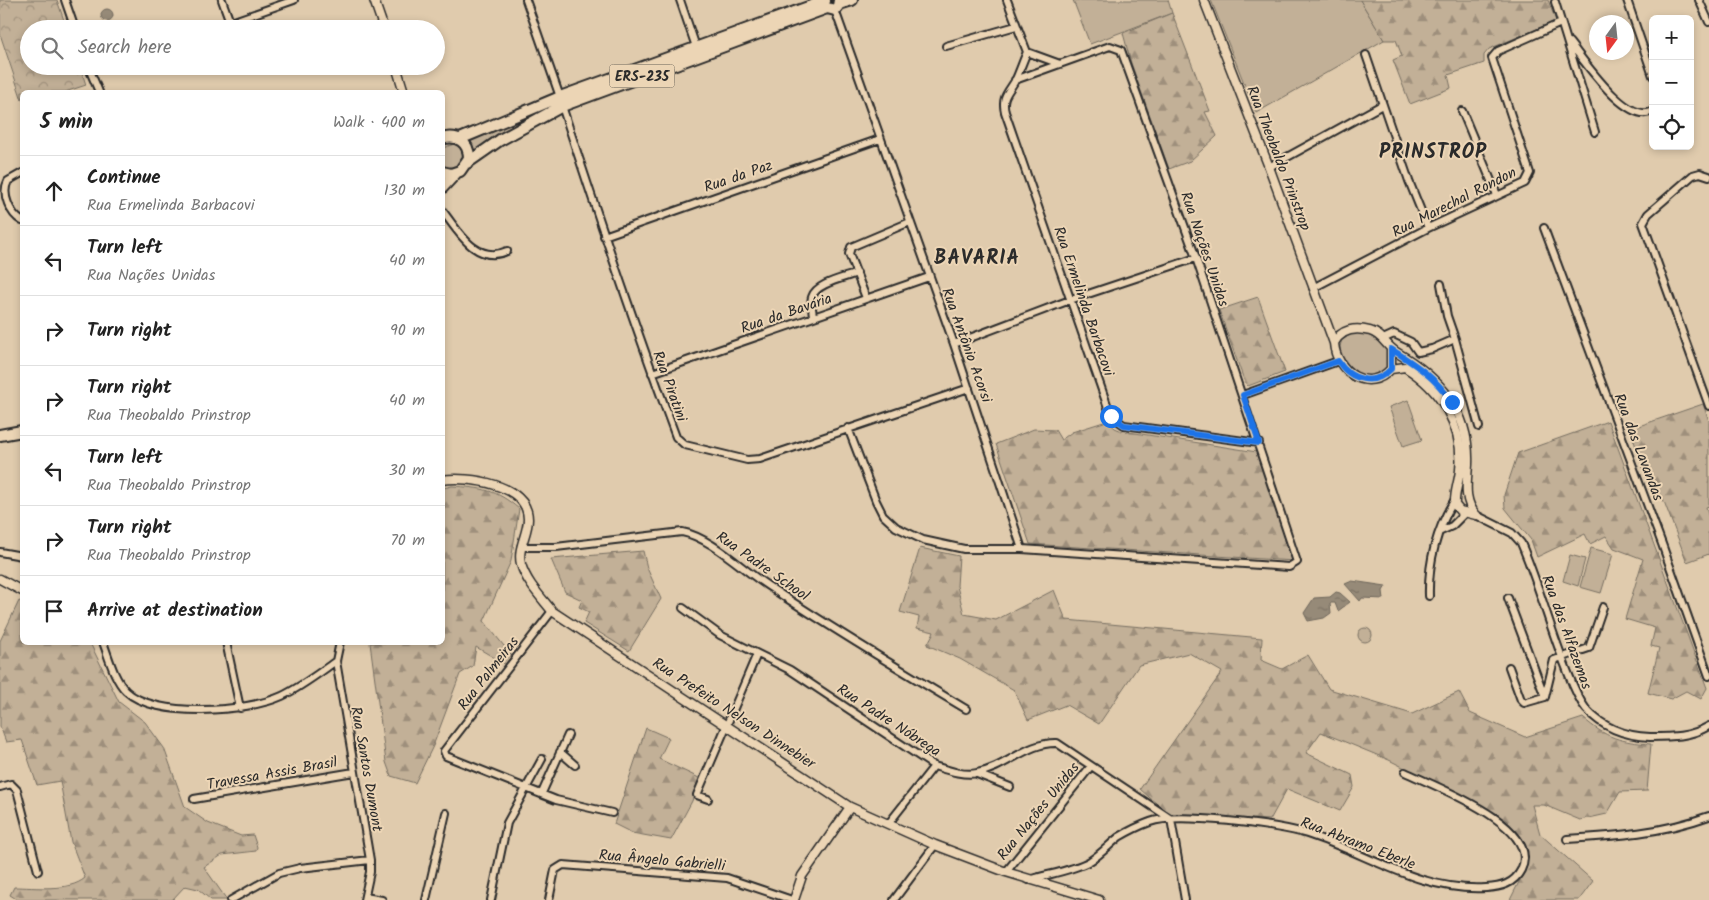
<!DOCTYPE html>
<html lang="en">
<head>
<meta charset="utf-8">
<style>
  body { margin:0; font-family:Kalam,sans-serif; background:#f6f6f6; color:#222 }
  .controls { position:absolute; right:15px; top:15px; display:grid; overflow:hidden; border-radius:8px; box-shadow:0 2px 8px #0003 }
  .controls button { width:45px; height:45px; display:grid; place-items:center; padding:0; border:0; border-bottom:1px solid #e0e0e0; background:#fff; color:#222; font:25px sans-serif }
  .compass { position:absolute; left:1589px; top:15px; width:45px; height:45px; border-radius:50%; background:#fff; box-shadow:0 2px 8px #0003; rotate:195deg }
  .stop { position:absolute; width:15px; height:15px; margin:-11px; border:4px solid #1a73e8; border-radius:50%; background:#fff }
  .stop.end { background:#1a73e8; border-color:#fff; box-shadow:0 1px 5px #0008 }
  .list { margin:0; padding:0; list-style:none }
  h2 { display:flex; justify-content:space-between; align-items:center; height:65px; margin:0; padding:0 20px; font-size:21px }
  h2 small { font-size:16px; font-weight:400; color:#767676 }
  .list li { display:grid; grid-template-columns:32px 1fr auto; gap:15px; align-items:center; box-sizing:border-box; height:70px; padding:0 20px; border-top:1px solid #e0e0e0 }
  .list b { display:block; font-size:19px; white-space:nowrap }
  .list p { margin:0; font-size:16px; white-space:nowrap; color:#767676 }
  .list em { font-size:16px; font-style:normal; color:#767676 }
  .icon { flex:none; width:28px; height:28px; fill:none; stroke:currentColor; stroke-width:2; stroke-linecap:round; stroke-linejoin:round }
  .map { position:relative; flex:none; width:1709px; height:900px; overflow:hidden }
  .search { position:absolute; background:#fff; box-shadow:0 2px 8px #0003; left:20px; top:20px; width:425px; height:55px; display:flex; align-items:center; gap:12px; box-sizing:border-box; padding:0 18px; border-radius:28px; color:#767676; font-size:19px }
  .panel { position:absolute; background:#fff; box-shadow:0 2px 8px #0003; left:20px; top:90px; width:425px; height:555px; border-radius:8px }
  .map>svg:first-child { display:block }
  .green { fill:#c2b097; stroke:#766e61 }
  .forest { fill:url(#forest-firs); stroke:#766e61 }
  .park { fill:url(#park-crowns); stroke:#766e61 }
  .water { fill:url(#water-ripples); stroke:#6b6459 }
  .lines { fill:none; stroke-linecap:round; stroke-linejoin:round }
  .minor-casing { stroke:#2b2b2b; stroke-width:10 }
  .tertiary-casing { stroke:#2b2b2b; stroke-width:11 }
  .primary-casing { stroke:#2b2b2b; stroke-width:14 }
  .minor { stroke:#ecd5b5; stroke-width:6 }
  .tertiary { stroke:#ecd5b5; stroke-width:8 }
  .primary { stroke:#ecd5b5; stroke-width:10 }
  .route { stroke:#1a73e8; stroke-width:6 }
  .labels { text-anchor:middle; stroke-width:4; stroke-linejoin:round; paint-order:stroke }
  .shield { fill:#ecd5b5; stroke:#655e54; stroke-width:1 }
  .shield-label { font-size:14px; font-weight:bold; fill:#2b2b2b }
  .street-label { font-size:15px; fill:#2b2b2b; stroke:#ecd5b5 }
  .district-label { font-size:20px; font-weight:bold; letter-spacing:1px; fill:#2b2b2b; stroke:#ecd5b5 }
</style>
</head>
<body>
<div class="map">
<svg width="1709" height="900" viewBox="0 0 1709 900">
  <defs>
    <pattern id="forest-firs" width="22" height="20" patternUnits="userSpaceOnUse" patternTransform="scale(1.25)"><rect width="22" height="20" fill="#c2b097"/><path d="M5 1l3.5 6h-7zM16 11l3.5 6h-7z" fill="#9e8f7b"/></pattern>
    <pattern id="park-crowns" width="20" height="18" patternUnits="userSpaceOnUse" patternTransform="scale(1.25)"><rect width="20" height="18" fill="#c2b097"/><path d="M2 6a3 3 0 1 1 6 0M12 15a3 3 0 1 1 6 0" fill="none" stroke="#9e8f7b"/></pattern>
    <pattern id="water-ripples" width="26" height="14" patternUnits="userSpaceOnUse" patternTransform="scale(1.25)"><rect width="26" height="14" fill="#968a78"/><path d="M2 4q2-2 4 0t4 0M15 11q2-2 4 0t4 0" fill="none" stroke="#7b7163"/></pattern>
  </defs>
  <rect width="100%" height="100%" fill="#e0cbad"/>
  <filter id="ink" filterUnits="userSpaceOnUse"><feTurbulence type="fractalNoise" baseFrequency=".02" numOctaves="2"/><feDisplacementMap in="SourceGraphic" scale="10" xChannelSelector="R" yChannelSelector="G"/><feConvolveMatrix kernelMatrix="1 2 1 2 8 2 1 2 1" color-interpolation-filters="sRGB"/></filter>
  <g filter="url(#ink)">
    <path class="green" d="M1073,0H1168L1172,13L1090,44Z
      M1211,0H1360L1384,40L1256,113Z
      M546,110L486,142L473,153L467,138L507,122Z
      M454,144L462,147L466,155L459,169H446L443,166V148Z
      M1354,332C1406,338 1393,388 1358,374C1353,372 1350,370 1346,365C1340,356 1338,350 1342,340Z
      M1408,400L1422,440L1403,446L1389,407Z
      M1591,548L1613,554L1601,593L1580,587Z
      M1570,555L1585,559L1578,586L1563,581Z
      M1358 635a7 7 0 1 1 14 0a7 7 0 1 1-14 0Z"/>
    <path class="forest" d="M1360,0H1548L1556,21L1489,49L1484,55V63L1448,75L1451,88L1410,104L1393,60L1402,56L1396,40H1384Z
      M1172,13L1210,111L1205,112L1217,136L1190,161L1169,169L1131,63L1123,33Z
      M1258,297L1285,372L1248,386L1245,383L1219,310Z
      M1703,404L1709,421V506L1706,507L1709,518V554L1687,562L1662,496L1653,498L1630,429Z
      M1107,421L1115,428L1122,431L1257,452L1294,561L1030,544L996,444L1034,429L1055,430L1061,440L1072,432Z
      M1608,421L1707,688L1701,699L1686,691L1671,699L1648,693L1659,648L1651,646L1655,628L1625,619L1643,559L1614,548L1606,536L1590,544L1585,534L1537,557L1531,540L1505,508L1504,495L1518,453Z
      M452,486C482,488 496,489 519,509L511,561L484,621L512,656L505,664L476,647L473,666L460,674L433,746L415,783L391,776L386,762L370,643L442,642L443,488Z
      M920,548L959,556L957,586L964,614L996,620L1054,590L1066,620L1262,638L1261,660L1282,669L1308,655L1329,689L1412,714L1459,692L1470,713L1525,737L1583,718C1606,738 1621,742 1651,744L1647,791L1620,792L1607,814L1580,820L1544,805H1532L1540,834L1593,881L1579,900H1510L1527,866L1528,851L1523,840L1510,825L1492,812L1389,760L1321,732L1306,753L1352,775L1354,787L1340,811L1287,789L1270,820L1174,815L1159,806L1140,789L1222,672L1189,653L1139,665L1099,724L1066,705L1028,720L1014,690L960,659L927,645L934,632L917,628L919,617L900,612Z
      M643,551L647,568L661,599L629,651L584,623L589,612L579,607L582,600L565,592L551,559Z
      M19,601L22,602V642L90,643L119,702L145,722L164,748L185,807L208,823L241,836L253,835L257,847L256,851L222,855L204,867L227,900H211L198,889L185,886L172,900H18L10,895L14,887C34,887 69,892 85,878L71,842L60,781L37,785L22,740L6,742L0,726V641Z
      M646,728L669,738L659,759L699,778L692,801L671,840L632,833L614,824Z"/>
    <path class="park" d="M0,0H57L67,29H29V66H80L86,85L65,92H22V100L0,34Z"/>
    <path class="water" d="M101 15a6 6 0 1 1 12 0a6 6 0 1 1-12 0Z
      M1352,581L1386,586L1383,591L1384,599L1362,598L1360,601L1345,584Z
      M1336,592L1340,593L1350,602L1338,611L1335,603H1330L1331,613L1324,618L1308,621L1304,613L1314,598L1330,597Z"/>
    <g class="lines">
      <g class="minor-casing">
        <path id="minor" d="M65,0L75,29
          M222,0L230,22
          M526,0L560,97
          M680,0L696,47
          M1007,0L1027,52L1060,64
          M1627,0L1653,76
          M1699,0L1709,22
          M1555,2L1595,132
          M835,10L954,344L1022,549
          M211,29L294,0
          M1569,42C1584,60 1627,126 1653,111
          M946,46L1016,26
          M1027,52C1023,61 1020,70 1016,79C1009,92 1001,96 1005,112L1111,416L1124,425L1259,443
          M1366,55L1409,181L1428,228
          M88,66L99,92
          M90,70L101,66
          M562,106C598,217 635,327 676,437L685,445L747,460L760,459L969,388
          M1462,111L1497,195
          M1269,167L1382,105
          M22,173L8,181C1,194 10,214 22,221
          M1709,176L1700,173L1693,175L1648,214L1643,223L1709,406
          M442,210C458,231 476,265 507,251
          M1544,228L1662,544L1709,676
          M604,236L880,139
          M1441,284L1447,316L1455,339
          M1313,288L1428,228L1525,183L1530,173L1528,167L1492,58L1498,51L1561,23
          M866,298L849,254L851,247L910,222
          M813,317C813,311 810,302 812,297C816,283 845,278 857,273
          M1383,339L1394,334L1411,342L1418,352L1432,349L1455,339L1479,427
          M954,344L1070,300L1196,258
          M652,373L929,277
          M1243,395L1338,361
          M848,428L876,501L883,515L896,527L923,540L964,549H1022L1289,567L1297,562L1196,258L1121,50L1110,46L1015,80
          M1476,515L1512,533L1521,543C1538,582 1549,625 1565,665C1571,680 1576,696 1586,709C1603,728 1626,736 1650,737C1672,737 1690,737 1709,726
          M1441,531L1452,526L1465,513
          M521,547H556L682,532C710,537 743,570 768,586C833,629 899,669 966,709
          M0,552L22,556
          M1429,596C1428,562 1437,528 1454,501
          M1508,598L1545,697
          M683,608L720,635L790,670L934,766C947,770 964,776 977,773C1006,768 1027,742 1057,743L1171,819L1185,900
          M552,611L444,751L446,756L556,800L612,813
          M103,642C109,658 114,679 126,691C155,719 247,712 282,696C301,687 319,673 336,661
          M226,642L240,708
          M340,642L336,661L370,860V872L364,900
          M1509,667L1521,700L1524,703L1545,697L1554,660L1589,648L1603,607
          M560,752L575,765
          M977,774L1010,787
          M0,787L11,784L17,790L38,871
          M542,793L568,735
          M194,799L354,772
          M708,799L697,795L757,654
          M889,823L934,766
          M1567,839C1616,836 1662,833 1709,816
          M1006,872L1091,766
          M1029,880C1048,874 1072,871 1090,861C1101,854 1109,845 1119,837C1129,831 1139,826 1150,822C1175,812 1280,825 1307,834C1367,853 1420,892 1486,888C1501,887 1514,884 1521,870C1543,826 1436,787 1405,772
          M365,897L382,900
          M231,900L279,873L300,868L370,860
          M426,900L446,813
          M491,900L507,823L542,759
          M549,900L555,870L563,865L727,878L792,900
          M894,900L935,845"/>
      </g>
      <g class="tertiary-casing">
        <path id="tertiary" d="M374,0L384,29
          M1204,0L1269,167L1334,343
          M396,66L404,92
          M1391,349V369C1368,394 1336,372 1334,343C1341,329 1355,327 1370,331C1382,334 1386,346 1396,352C1439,377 1470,411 1468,464C1467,483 1463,500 1476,515
          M1391,369L1405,367C1441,389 1464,427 1460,470C1459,482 1454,493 1455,505L1460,511L1476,515
          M442,480C468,476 528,484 528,519C528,534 517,548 521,564C526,582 541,597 552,611L850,807L935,845L1006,872L1099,900
          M0,579L22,591
          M794,900L802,876L850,807"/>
      </g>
      <g class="primary-casing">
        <path id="primary" d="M839,4L852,0
          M442,139C457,134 469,142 469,158L460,171L451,174L442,172
          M460,139L560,97L825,1
          M467,163L500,140L562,106L827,8L835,10L838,6L839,0
          M442,188L456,173
          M0,435L22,431"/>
      </g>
      <use href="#minor" class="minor"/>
      <use href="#tertiary" class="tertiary"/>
      <use href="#primary" class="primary"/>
    </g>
  </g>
  <g class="lines" filter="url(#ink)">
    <path class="route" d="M1111,416L1124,425L1259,443L1243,395L1338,361C1350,380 1374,387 1391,369V349C1416,365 1435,377 1452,402"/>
  </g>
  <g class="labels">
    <rect class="shield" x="609.5" y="64.5" width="65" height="23" rx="4"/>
    <g class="shield-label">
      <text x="642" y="81">ERS-235</text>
    </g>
    <g class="street-label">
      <text transform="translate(1279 158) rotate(69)" y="5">Rua Theobaldo Prinstrop</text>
      <text transform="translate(738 176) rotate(-19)" y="5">Rua da Paz</text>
      <text transform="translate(1454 202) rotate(-27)" y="5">Rua Marechal Rondon</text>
      <text transform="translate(1205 249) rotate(71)" y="5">Rua Nações Unidas</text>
      <text transform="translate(1084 301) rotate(71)" y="5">Rua Ermelinda Barbacovi</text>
      <text transform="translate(786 313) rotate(-19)" y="5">Rua da Bavária</text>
      <text transform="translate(967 345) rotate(70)" y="5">Rua Antônio Acorsi</text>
      <text transform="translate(670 386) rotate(70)" y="5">Rua Piratini</text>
      <text transform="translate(1639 447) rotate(69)" y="5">Rua das Lavandas</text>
      <text transform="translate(763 566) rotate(35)" y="5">Rua Padre School</text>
      <text transform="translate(1567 632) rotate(70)" y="5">Rua das Alfazemas</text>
      <text transform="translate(488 673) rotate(-52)" y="5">Rua Palmeiras</text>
      <text transform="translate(734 713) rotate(33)" y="5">Rua Prefeito Nelson Dinnebier</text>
      <text transform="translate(889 720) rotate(33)" y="5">Rua Padre Nóbrega</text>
      <text transform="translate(367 769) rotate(80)" y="5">Rua Santos Dumont</text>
      <text transform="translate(272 773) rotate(-10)" y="5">Travessa Assis Brasil</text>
      <text transform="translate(1038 811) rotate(-51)" y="5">Rua Nações Unidas</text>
      <text transform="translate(1358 843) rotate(21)" y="5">Rua Abramo Eberle</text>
      <text transform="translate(662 860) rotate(5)" y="5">Rua Ângelo Gabrielli</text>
    </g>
    <g class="district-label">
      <text x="1433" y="158">PRINSTROP</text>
      <text x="977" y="264">BAVARIA</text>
    </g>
  </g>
</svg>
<div class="controls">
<button>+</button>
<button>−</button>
<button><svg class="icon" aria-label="locate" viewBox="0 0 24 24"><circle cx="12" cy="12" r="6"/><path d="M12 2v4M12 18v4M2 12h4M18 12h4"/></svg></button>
</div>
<svg class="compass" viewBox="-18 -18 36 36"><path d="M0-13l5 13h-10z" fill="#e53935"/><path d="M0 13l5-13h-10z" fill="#767676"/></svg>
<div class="stop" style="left:1111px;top:416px"></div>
<div class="stop end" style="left:1452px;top:402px"></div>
<div class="search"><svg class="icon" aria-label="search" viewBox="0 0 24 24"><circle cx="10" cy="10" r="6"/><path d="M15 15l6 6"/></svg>Search here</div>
<section class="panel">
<h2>5 min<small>Walk · 400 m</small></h2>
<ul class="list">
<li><svg class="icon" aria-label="ahead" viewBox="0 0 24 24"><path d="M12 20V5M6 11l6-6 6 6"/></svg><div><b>Continue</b><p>Rua Ermelinda Barbacovi</p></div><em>130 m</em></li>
<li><svg class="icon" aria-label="left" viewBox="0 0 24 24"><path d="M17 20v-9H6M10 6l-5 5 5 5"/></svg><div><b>Turn left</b><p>Rua Nações Unidas</p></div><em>40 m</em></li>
<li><svg class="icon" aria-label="right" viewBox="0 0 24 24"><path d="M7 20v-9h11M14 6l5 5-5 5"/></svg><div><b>Turn right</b></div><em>90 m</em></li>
<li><svg class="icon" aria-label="right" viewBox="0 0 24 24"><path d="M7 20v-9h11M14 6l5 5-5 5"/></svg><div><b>Turn right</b><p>Rua Theobaldo Prinstrop</p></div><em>40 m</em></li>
<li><svg class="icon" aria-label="left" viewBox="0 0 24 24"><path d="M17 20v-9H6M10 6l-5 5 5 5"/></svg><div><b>Turn left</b><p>Rua Theobaldo Prinstrop</p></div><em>30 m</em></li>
<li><svg class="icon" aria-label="right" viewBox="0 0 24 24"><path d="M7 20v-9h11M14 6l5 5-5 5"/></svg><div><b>Turn right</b><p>Rua Theobaldo Prinstrop</p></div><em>70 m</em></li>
<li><svg class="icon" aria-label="arrive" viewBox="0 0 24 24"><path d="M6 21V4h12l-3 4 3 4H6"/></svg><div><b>Arrive at destination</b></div></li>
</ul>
</section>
</div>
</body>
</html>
